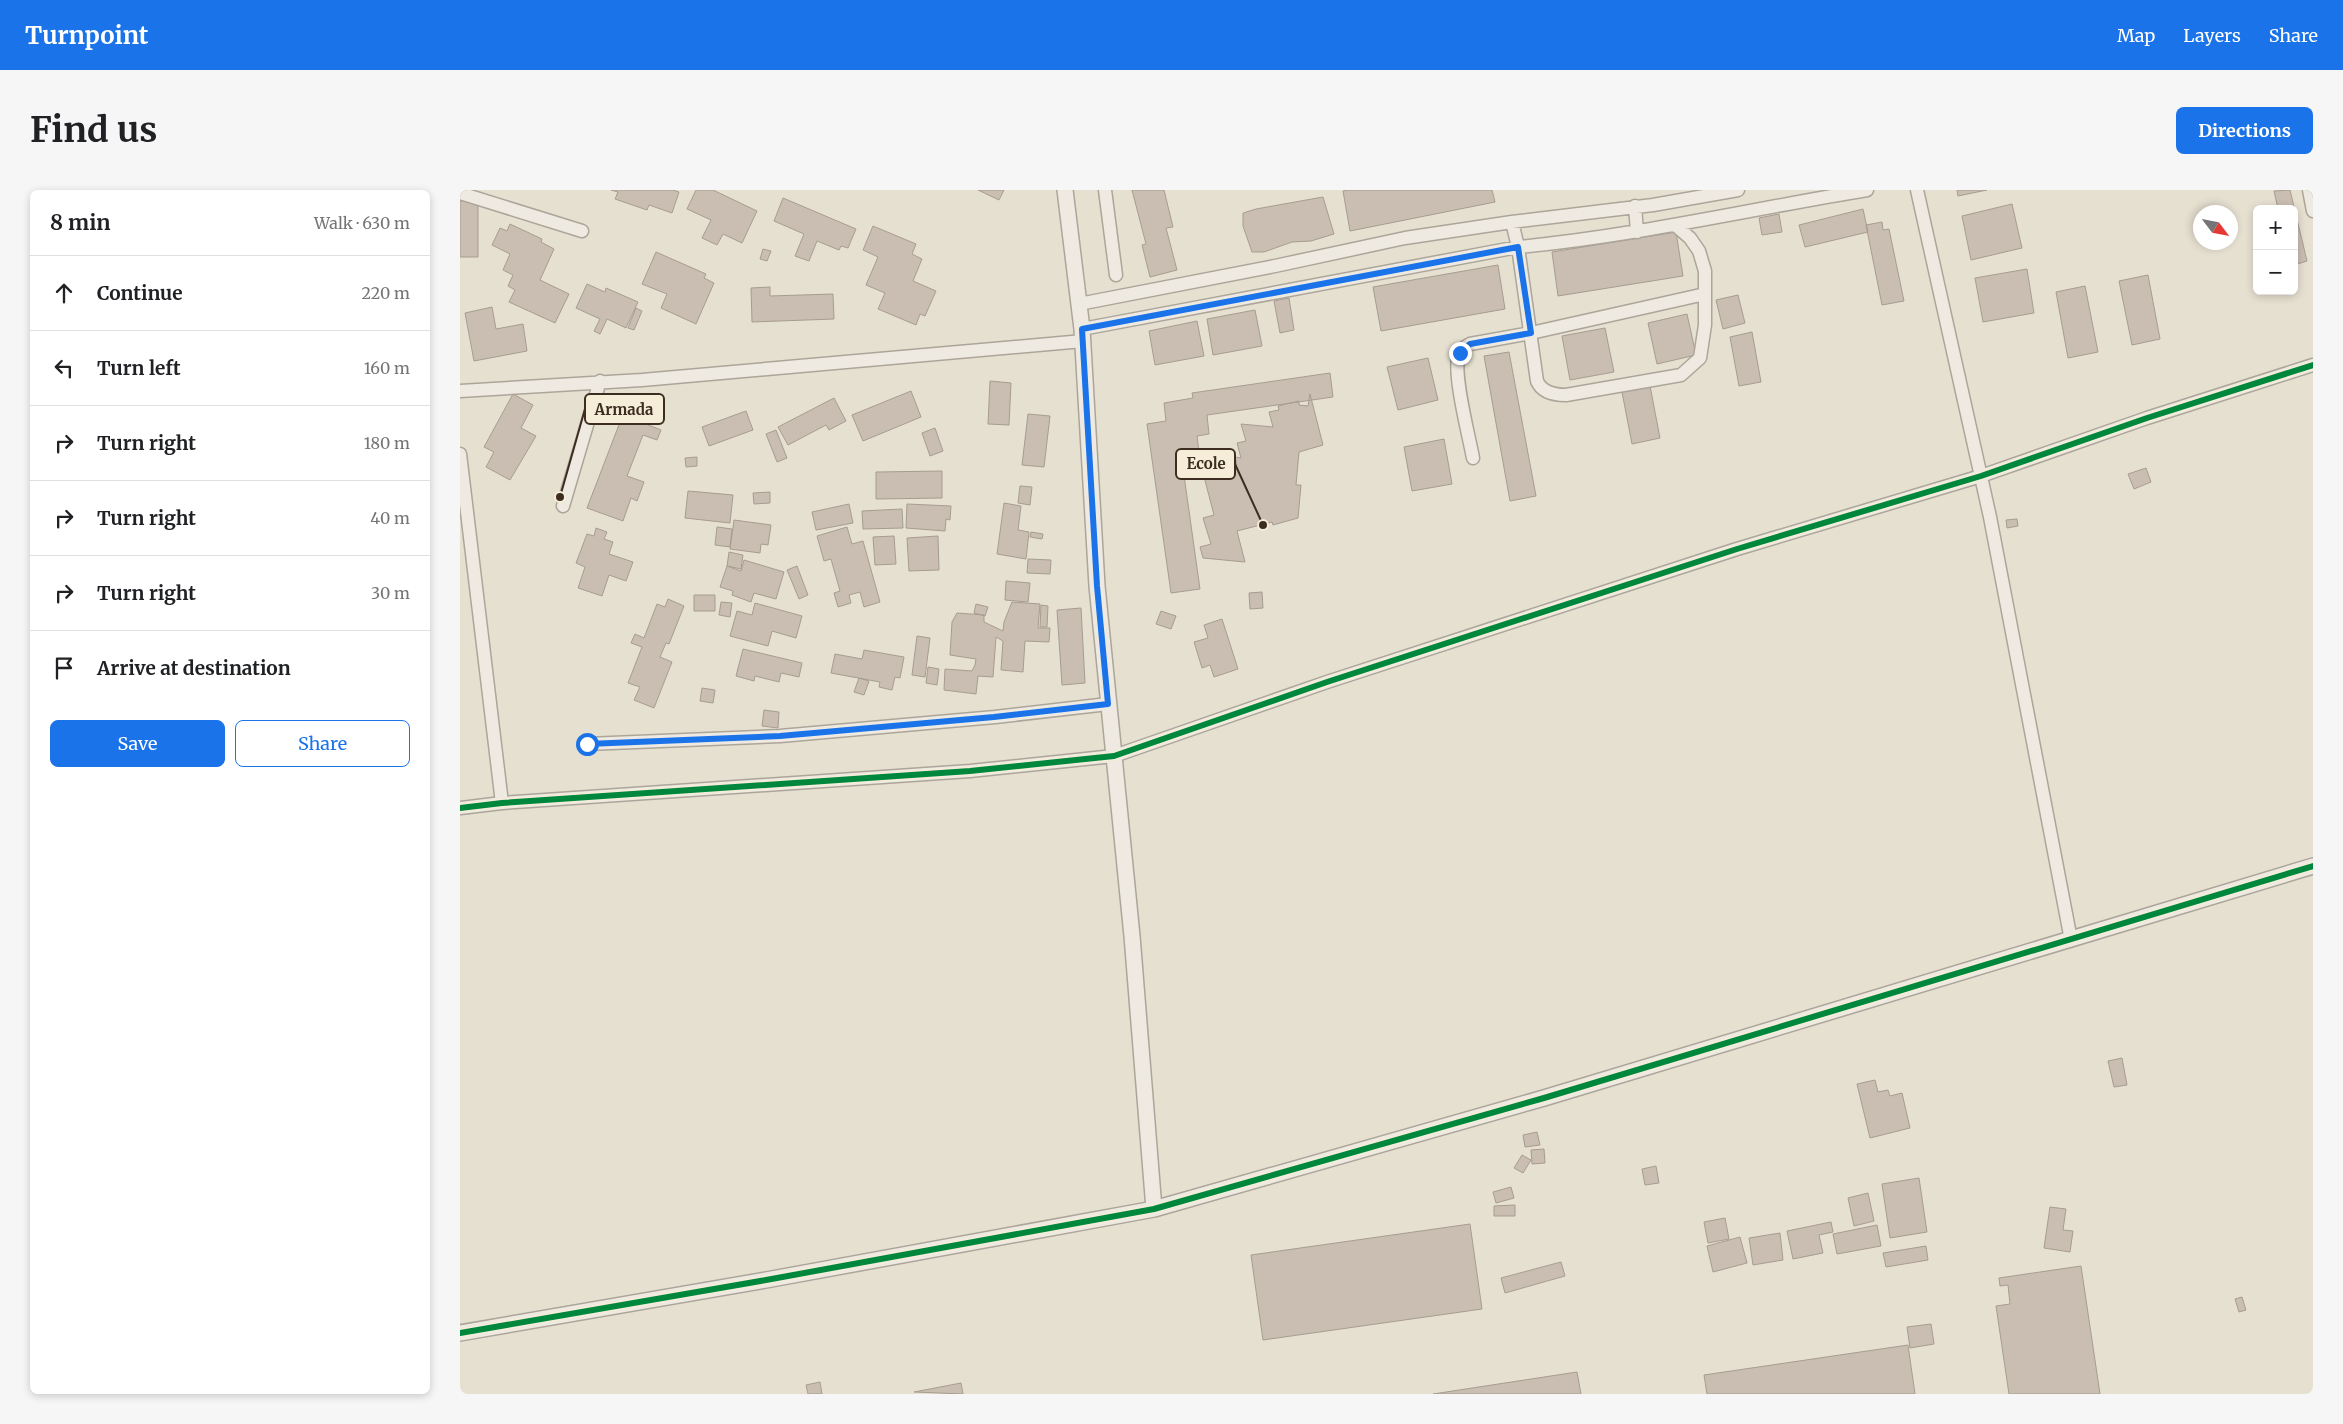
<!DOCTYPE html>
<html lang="en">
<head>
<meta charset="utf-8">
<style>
  body { margin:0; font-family:Merriweather,serif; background:#f6f6f6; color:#202124 }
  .controls { position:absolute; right:15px; top:15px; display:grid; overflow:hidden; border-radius:8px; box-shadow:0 2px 8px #0003 }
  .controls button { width:45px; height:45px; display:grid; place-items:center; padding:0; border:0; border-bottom:1px solid #e0e0e0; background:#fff; color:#202124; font:25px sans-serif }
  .compass { position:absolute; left:1733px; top:15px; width:45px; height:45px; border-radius:50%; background:#fff; box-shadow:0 2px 8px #0003; rotate:122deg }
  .stop { position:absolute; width:15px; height:15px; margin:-11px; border:4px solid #1a73e8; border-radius:50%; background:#fff }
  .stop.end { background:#1a73e8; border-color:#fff; box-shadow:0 1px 5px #0008 }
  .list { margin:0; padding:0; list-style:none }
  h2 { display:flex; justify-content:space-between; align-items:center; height:65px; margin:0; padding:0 20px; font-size:21px }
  h2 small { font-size:16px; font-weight:400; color:#757577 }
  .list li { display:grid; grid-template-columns:32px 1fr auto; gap:15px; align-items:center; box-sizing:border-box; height:75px; padding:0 20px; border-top:1px solid #e0e0e0 }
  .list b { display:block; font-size:19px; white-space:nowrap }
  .list em { font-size:16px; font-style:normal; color:#757577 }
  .actions { display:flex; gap:10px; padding:15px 20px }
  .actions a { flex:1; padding:11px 0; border:1px solid #1a73e8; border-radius:8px; text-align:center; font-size:18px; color:#1a73e8 }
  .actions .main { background:#1a73e8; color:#fff }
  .icon { flex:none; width:28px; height:28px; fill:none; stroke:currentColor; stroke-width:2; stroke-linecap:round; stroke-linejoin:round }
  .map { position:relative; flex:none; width:1853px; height:1204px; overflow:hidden; border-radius:8px }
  header { display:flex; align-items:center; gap:30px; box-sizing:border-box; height:70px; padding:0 25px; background:#1a73e8; color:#fff }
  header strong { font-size:24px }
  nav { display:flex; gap:28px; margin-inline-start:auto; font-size:18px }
  .intro { display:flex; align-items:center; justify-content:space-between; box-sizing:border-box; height:120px; padding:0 30px }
  h1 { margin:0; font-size:35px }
  .button { padding:12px 22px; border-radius:8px; background:#1a73e8; color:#fff; font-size:18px; font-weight:700 }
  main { display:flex; gap:30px; padding:0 30px }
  aside { flex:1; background:#fff; border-radius:8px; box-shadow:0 2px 8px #0003 }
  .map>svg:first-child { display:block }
  .building { fill:#cabeb2; stroke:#a79c90 }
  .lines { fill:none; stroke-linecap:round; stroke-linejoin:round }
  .minor-casing { stroke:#aca599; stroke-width:15 }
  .tertiary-casing { stroke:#aca599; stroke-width:18 }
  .minor { stroke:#eeeae2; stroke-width:12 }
  .tertiary { stroke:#eeeae2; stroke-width:15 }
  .cycleway-casing { stroke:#f6edd8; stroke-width:9 }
  .cycleway { stroke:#00873e; stroke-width:6 }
  .route { stroke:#1a73e8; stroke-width:6 }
  .leader { fill:none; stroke:#3c2d20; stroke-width:2 }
  .callout-dot { fill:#3c2d20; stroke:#f6edd8; stroke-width:2 }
  .callout { fill:#f6edd8; stroke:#3c2d20; stroke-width:2 }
  .callout-label { font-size:15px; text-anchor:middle; font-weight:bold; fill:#3c2d20 }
</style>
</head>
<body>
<header>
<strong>Turnpoint</strong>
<nav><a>Map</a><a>Layers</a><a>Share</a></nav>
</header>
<div class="intro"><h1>Find us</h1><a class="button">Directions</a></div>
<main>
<aside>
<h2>8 min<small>Walk · 630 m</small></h2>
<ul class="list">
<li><svg class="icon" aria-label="ahead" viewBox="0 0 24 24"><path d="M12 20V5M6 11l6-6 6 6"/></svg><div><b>Continue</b></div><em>220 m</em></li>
<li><svg class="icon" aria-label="left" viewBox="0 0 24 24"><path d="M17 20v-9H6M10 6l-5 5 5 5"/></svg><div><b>Turn left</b></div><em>160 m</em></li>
<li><svg class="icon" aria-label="right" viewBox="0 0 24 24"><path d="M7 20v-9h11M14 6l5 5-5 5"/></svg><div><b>Turn right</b></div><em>180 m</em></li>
<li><svg class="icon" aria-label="right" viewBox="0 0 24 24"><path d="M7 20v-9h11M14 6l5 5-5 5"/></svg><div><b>Turn right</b></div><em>40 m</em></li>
<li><svg class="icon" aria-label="right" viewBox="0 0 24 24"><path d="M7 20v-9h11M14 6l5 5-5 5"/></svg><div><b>Turn right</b></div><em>30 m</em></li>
<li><svg class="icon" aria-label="arrive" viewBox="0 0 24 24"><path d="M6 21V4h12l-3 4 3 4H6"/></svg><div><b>Arrive at destination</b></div></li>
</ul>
<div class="actions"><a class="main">Save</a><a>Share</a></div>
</aside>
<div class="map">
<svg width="1853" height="1204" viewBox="0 0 1853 1204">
  <rect width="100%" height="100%" fill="#e6e0d1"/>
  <path class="building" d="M151,0H213L219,2L212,23L189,15L187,20L155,9L158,2Z
    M236,0H253L297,21L282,53L263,44L257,55L242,48L251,30L227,19Z
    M518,0H544L539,10Z
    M672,0H704L713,37L706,38L717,80L690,87L682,55L686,54Z
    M888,0H1032L1035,12L890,41L883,1Z
    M1497,0H1527L1498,6Z
    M1830,0L1847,71L1834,75V19H1818L1814,1Z
    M863,7L874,44L851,51L832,52L804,62H792L783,36V23L796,19Z
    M323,8L396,39L388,58L381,56L379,60L357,51L349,71L335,66L344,44L314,31Z
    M0,11H18V67H0Z
    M1552,14L1562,58L1511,70L1502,26Z
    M1403,19L1408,42L1345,57L1339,35Z
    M1319,24L1322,42L1302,45L1299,28Z
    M1422,32L1423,40L1429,39L1444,111L1422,115L1406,35Z
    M50,34L82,49L81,52L94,59L80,90L109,104L95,133L49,112L55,100L48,96L53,85L43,80L50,64L32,55L40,38L47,41Z
    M413,36L456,54L452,64L462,69L453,91L476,101L465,126L460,124L456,135L418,119L425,103L406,95L418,67L403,60Z
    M1216,42L1223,86L1098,106L1092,62Z
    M303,59L311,61L307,71L300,69Z
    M196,62L246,84L244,88L254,93L236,134L201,118L207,104L182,94Z
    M1038,75L1045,119L921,141L913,97Z
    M1567,79L1574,123L1523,132L1515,88Z
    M1688,85L1700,149L1672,155L1659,91Z
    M127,94L145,102L146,98L178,112L166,138L147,129L140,144L134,141L140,129L116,118Z
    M1625,96L1638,162L1608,168L1596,102Z
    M310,97V106L373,104L374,129L292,132L291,98Z
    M1278,105L1285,133L1263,139L1256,110Z
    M829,108L834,140L820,143L814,111Z
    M32,117L36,139L63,134L67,161L14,171L5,123Z
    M176,118L182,121L174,140L168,138Z
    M795,120L802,156L753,165L747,129Z
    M1227,124L1236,165L1197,174L1188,133Z
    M737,131L744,166L695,175L689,141Z
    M1145,138L1154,182L1110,190L1102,146Z
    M1292,142L1301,192L1279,196L1270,147Z
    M1049,162L1076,306L1050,311L1024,166Z
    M968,168L978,210L938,220L927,177Z
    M870,183L873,207L747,225L749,244L737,246L739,262L721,264L740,399L711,403L687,234L706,231L704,213L733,208L732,203Z
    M530,191L551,193L549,235L528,234Z
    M1190,196L1200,248L1172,254L1162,202Z
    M451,201L461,227L403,251L392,225Z
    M53,204L73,215L61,238L76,246L50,290L26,277L34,262L24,257Z
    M850,204L863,255L839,262L836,295H841L838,328L813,335L812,332L777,341L785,372L743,368L740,357L751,354L743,328L754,325L742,279L764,273L766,278L777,275L775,267L781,268L777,253L786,251L781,234L813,237L809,222L819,220L818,216L839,211V215L848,216Z
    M170,206L194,215L186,234L201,240L197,250L183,245L167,286L184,292L177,311L171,308L163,331L127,318Z
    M374,208L386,231L369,240L366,235L328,255L318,237Z
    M286,221L293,240L249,256L242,237Z
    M568,224L590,226L584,277L562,275Z
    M475,238L483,261L470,266L462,243Z
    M316,240L327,268L317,272L306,244Z
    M984,249L992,294L952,301L944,257Z
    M237,267V276L226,277L225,268Z
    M1686,278L1691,292L1674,299L1668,284Z
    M482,281V308L416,309V282Z
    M560,296L572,297L570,315L558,313Z
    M228,301L273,305L270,333L225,328Z
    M310,302V313L294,314L293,303Z
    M544,313L561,316L558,340L569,342L566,369L537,364Z
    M389,314L393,333L356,340L352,322Z
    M447,314L491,316L490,330L486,329L485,341L446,338Z
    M442,319L443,338L403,339L402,321Z
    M1557,329L1558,336L1547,338L1546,330Z
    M274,330L311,335L308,355L301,354L300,363L270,359Z
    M257,337L272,339L270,357L255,355Z
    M387,337L392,354L403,351L420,412L404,417L400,402L389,405L391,413L378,417L374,403L380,401L371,369L364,371L357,346Z
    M136,338L147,342L144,349L153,352L149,364L173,372L166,391L149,385L142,406L118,398L125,377L116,373L127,344L134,346Z
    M571,342L583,344L582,349L570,347Z
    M434,346L436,374L415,375L413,347Z
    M478,346L479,380L449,381L447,348Z
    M269,362L283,365L281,379L267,376Z
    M568,369L591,370L590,384L567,383Z
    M284,370L324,382L316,409L294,403L291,412L272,405L273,401L260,397L267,376L281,381Z
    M337,376L348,405L339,409L327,380Z
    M546,391L570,393L568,412L545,410Z
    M802,402L803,418L790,419L789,403Z
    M234,405H255V421H234Z
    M208,409L224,416L209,454L206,453L200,467L212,472L194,518L174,510L180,497L168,493L182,457L171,453L175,444L184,448L197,414L205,417Z
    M261,412L272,413L270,427L259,425Z
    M552,412L580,414L578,438H590L589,452L565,451L563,482L541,480L543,451L536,447L533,487L518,486L516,504L484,500L485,479L512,481L515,475L516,469L490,465L492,432L497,423L524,425V432L543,441L544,432Z
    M295,413L342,426L336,448L312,441L308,456L270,446L277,421L292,425Z
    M516,414L528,417L525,426L514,423Z
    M581,415L588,416L587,437H580Z
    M621,418L625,493L602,495L597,420Z
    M701,421L716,426L711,439L696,434Z
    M762,429L778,479L754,487L750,475L742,478L734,452L748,448L744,435Z
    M457,446L470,448L465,487L452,485Z
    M283,459L342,473L339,487L321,483L319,492L295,486L294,491L276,486Z
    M404,460L444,467L440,488L435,487L432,500L419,497L420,492L371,483L375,464L402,469Z
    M468,477L479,479L477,495L466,493Z
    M399,488L409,491L404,505L394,502Z
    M242,498L255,500L253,513L240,511Z
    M304,520L319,522L318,538L302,536Z
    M1662,868L1667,895L1654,897L1648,871Z
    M1415,890L1418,902L1428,900L1430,906L1442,903L1450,938L1410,948L1397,894Z
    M1077,942L1080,955L1065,957L1063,945Z
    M1084,959L1085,973L1072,974L1071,960Z
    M1062,965L1071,970L1063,983L1054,978Z
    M1196,976L1199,993L1185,995L1182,979Z
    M1459,988L1467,1042L1430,1048L1422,994Z
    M1051,997L1054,1008L1036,1013L1033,1002Z
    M1408,1003L1414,1031L1394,1036L1388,1008Z
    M1055,1015V1026H1034V1016Z
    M1590,1017L1606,1019L1603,1040L1613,1041L1610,1062L1584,1058Z
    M1265,1028L1269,1049L1248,1053L1244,1032Z
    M1371,1032L1373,1042L1359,1045L1363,1063L1333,1069L1327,1041Z
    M1010,1034L1022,1119L803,1150L791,1065Z
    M1417,1035L1421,1056L1377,1064L1373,1044Z
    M1320,1043L1323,1070L1293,1075L1289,1048Z
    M1280,1047L1287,1073L1253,1082L1247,1056Z
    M1466,1056L1468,1070L1426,1077L1423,1063Z
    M1101,1072L1105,1086L1045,1103L1041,1088Z
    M1621,1076L1640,1204H1549L1536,1116L1550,1114L1548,1095L1540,1096L1539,1088Z
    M1782,1107L1786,1120L1779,1122L1775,1109Z
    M1471,1134L1474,1154L1450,1158L1447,1137Z
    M1448,1155L1455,1204H1247L1244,1185Z
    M1117,1182L1121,1204H973Z
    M360,1192L362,1204H348L346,1195Z
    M501,1193L503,1204L454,1202Z"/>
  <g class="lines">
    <g class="minor-casing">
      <path id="minor" d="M645,0L656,85
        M1457,0L1530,327L1611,750
        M1849,0L1853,21
        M0,3L122,41
        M1175,16L1177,42
        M1052,32L1058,57L1077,191C1082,203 1095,205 1106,205L1221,185L1240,168L1245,135V81L1239,61L1230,48L1215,35
        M619,114L815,76L945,48L1052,32L1193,15L1278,0
        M622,139L1058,57C1175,46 1291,19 1407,0
        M0,201L182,190L623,151
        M0,264L42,613
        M1013,268C1009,246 992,182 999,164C1001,159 1006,156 1010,154L1071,143L1245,104
        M103,316L140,191
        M127,554L320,546L535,527L648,514
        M0,618L42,613L510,581L654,566L867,492L1277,359L1521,286L1687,228L1853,175"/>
    </g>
    <g class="tertiary-casing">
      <path id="tertiary" d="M605,0L622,139L637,396L672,746L694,1019
        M0,1143L306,1090L694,1019L1084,908L1853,676"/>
    </g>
    <use href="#minor" class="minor"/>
    <use href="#tertiary" class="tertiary"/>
    <g class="cycleway-casing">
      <path id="cycleway" d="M0,618L42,613L510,581L654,566L867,492L1277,359L1521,286L1687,228L1853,175
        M0,1143L306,1090L694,1019L1084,908L1853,676"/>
    </g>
    <use href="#cycleway" class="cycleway"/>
  </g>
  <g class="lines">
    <path class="route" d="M127,554L320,546L534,527L648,514L637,396L622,139L1058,57L1071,143L1010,154L1000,163"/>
  </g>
  <path class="leader" d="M100 307L125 219M803 335L775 274"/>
  <g class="callout-dot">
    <circle cx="100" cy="307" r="5"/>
    <circle cx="803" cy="335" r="5"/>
  </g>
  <g class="callout">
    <rect x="125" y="204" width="79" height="30" rx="5"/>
    <rect x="716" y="259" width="59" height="30" rx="5"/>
  </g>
  <g class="callout-label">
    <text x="164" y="225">Armada</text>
    <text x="746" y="279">Ecole</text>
  </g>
</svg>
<div class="controls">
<button>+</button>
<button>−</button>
</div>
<svg class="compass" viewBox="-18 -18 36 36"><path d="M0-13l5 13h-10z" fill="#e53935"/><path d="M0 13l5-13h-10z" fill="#757577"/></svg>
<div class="stop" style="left:127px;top:554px"></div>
<div class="stop end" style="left:1000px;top:163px"></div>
</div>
</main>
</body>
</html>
